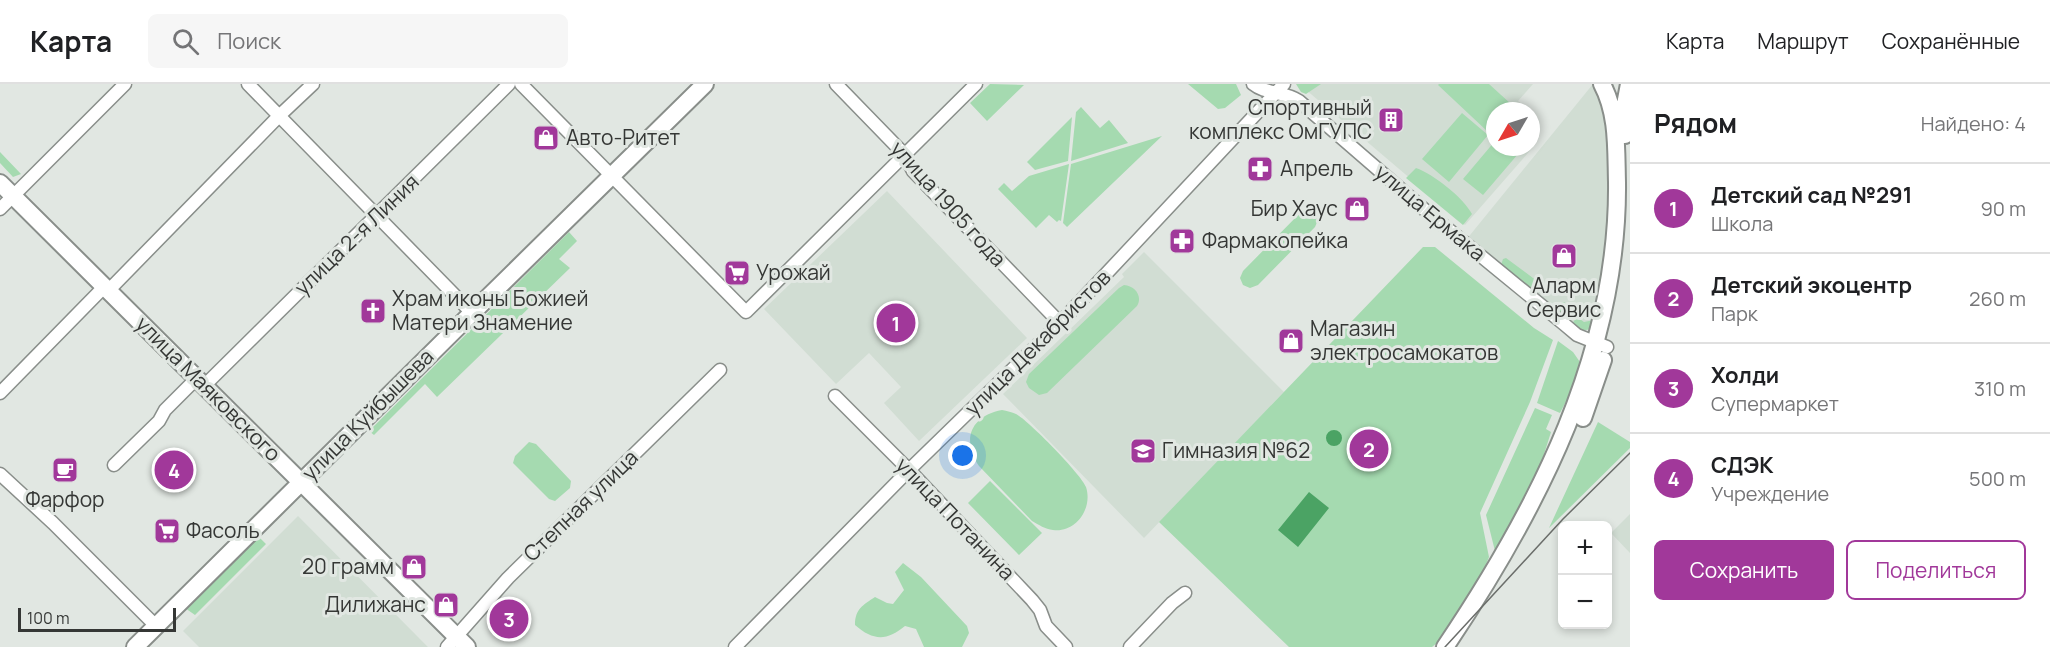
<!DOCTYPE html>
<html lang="ru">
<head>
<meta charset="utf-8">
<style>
  body { margin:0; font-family:Manrope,sans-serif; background:#f6f6f6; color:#202124 }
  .controls { position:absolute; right:18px; bottom:18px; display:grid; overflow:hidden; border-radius:9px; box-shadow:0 3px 9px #0003 }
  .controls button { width:54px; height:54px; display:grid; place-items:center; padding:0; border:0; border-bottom:2px solid #e0e0e0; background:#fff; color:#202124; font:30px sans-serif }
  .compass { position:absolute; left:1486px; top:18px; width:54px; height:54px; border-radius:50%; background:#fff; box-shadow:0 3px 9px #0003; rotate:231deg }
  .scale { position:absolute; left:18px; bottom:15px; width:158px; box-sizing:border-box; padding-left:6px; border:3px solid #353735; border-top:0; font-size:16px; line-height:21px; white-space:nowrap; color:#353735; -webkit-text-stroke:4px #e1e7e2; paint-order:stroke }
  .you { position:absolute; left:963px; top:372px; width:21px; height:21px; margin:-15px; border:4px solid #fff; border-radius:50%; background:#1a73e8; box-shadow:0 0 0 9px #1a73e833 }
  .badge { display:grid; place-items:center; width:39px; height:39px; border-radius:50%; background:#a1389a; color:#fff; font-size:20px; font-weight:700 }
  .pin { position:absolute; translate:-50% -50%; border:3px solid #fff; box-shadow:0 2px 6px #0006 }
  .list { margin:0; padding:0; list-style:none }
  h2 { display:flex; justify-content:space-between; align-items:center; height:78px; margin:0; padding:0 24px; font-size:26px }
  h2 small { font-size:20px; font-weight:400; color:#757577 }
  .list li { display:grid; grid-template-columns:39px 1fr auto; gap:18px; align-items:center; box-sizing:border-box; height:90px; padding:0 24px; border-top:2px solid #e0e0e0 }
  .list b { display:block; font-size:22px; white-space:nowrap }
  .list p { margin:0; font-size:20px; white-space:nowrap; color:#757577 }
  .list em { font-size:20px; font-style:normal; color:#757577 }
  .actions { display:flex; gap:12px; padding:18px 24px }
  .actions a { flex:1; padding:14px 0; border:2px solid #a1389a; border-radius:9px; text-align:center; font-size:21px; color:#a1389a }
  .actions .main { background:#a1389a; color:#fff }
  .icon { flex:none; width:33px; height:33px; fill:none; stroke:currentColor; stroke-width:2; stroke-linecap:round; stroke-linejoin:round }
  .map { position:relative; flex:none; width:1630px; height:563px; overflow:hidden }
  header { display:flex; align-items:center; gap:36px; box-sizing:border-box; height:84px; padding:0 30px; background:#fff; border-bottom:2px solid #e0e0e0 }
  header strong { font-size:28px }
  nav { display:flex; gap:33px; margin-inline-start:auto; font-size:21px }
  .search { width:420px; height:54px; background:#f6f6f6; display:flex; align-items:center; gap:15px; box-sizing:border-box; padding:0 21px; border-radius:9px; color:#757577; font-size:22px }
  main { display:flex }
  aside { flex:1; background:#fff }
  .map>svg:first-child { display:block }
  .built { fill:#d1ddd3 }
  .green { fill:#a5dab0 }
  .water { fill:#4ba364 }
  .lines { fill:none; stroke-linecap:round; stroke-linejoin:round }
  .minor-casing { stroke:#898e8a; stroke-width:15 }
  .secondary-casing { stroke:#898e8a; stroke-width:20 }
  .minor { stroke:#fff; stroke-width:12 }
  .secondary { stroke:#fff; stroke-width:16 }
  .tram { stroke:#6b6e6b; stroke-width:1.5 }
  .labels { text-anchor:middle; stroke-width:6; stroke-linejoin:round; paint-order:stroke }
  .poi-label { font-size:21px; fill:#353735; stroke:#e1e7e2; text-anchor:start }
  .street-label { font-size:21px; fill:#353735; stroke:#e1e7e2 }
</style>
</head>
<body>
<header>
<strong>Карта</strong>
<div class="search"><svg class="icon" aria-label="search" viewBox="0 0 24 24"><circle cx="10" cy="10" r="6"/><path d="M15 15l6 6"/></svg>Поиск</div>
<nav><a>Карта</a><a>Маршрут</a><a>Сохранённые</a></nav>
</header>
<main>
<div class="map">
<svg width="1630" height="563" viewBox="0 0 1630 563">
  <rect width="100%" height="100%" fill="#e1e7e2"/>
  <path class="built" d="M1310,0H1533L1518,17L1527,25L1525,27H1495V63H1531V58L1535,61L1465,141L1305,5Z
    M1593,0H1597L1609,31L1614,134L1595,241L1574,242L1466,156Z
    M887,107L1027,254L919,357L884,319L901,303L869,269L836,300L764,225Z
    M1144,168L1284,308L1144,454L1003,310L1124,193L1122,190Z
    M1630,430V469L1611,449Z
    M298,432L418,553L428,563H199L183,547Z"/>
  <path class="green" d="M990,0L1024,1L987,37L970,19Z
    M1188,0H1236L1241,11L1225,24L1218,25Z
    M1296,0H1321L1306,10L1301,8Z
    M1439,0H1489L1511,20L1505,27H1495V38L1487,47L1438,1Z
    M1081,23L1100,44L1109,36L1128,59L1071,77L1076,28Z
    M1462,29L1488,51L1449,98L1422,75Z
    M1072,33L1068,77L1035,86L1027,78Z
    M1162,52L1067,143L1063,139L1071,80Z
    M1495,57V63H1524L1483,111L1463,95Z
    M0,68L21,90L13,93L0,79Z
    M1069,80L1061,137L1059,136L1057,138L1049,131L1036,144L998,105L1004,99L1012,107L1029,92Z
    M1416,84C1433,90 1463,113 1472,130L1463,141L1406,94Z
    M1303,126H1307L1315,128L1318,136L1315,143L1258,201L1250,204L1243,201L1240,194L1243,187Z
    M569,148L577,157L559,175L570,184L437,313L425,300L374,351L369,347Z
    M1423,163H1435L1534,244L1553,256L1530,318L1480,429L1489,473L1483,488L1438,558L1432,563H1289L1159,438Z
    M1506,174L1537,197L1540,204L1535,208H1531L1501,181L1503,175Z
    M1124,201C1135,202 1143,212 1137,222L1047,309L1039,311L1029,304L1026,298L1029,290L1119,204Z
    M1560,218H1564L1576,228L1567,237L1555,225Z
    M1577,233L1584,238L1594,236L1592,245L1580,247L1571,241Z
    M1558,257L1573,268L1582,281L1577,296L1560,329L1537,319Z
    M1535,324L1552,331L1546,345L1551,348L1540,383L1495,467L1486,431Z
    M1002,326C1007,327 1012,328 1016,330C1028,336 1082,391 1086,403C1093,424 1076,449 1053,446C1045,445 1039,441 1032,437L979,382C961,355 971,332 1002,326Z
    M1598,338L1630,358V364L1549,444Z
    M529,358L536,360L571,397L570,404L555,417L549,415L513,379L515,372Z
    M990,397L1042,449L1019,471L968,419Z
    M257,451L266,460L195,531L185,524Z
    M903,479L921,493L967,542L969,549L962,563H924L916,545L905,542C887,557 873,557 855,541C855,525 863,521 875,513L887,519L893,520L904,506L895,488Z"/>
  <path class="water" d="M1326 354a8 8 0 1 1 16 0a8 8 0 1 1-16 0Z
    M1309,408L1329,424L1298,463L1278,446Z"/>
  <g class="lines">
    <g class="minor-casing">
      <path id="minor" d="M248,0L472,229
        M521,0L746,228L976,0
        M836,0L904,70L913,87L1060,239
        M1253,0C1265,10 1284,7 1299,17L1426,127L1564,240L1577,251L1607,263
        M0,125L125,0
        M108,207L279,32L313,0
        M205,301L509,0
        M0,309L104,203
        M835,312L909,386L1032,516L1040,526L1046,542L1066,563
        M114,381L159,337L165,326L197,294
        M0,390L53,439L156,542
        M447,563L508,494L720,286
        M735,563L909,386L1060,239L1284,0
        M1130,563L1172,519L1185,509"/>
    </g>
    <g class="secondary-casing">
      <path id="secondary" d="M1625,51V21L1629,0
        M0,99L467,563
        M1583,334L1603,276
        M135,563L472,229L705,0
        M1445,563C1538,425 1619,268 1617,98C1616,64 1618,30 1602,0"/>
    </g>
    <use href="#minor" class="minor"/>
    <use href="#secondary" class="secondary"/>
    <path class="tram" d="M1445,563L1563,435L1630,369"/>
  </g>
  <defs>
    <g id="building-square" transform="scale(1.35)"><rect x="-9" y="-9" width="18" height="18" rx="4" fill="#a1389a" stroke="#e1e7e2"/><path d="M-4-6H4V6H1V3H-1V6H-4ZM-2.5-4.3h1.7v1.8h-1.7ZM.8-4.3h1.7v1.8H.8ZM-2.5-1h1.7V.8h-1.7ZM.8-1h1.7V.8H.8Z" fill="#fff"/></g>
    <g id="shop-square" transform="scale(1.35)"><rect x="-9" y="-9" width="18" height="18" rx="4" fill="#a1389a" stroke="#e1e7e2"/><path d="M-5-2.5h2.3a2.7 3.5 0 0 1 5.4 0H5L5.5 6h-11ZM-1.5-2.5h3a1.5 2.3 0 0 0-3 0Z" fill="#fff"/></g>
    <g id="pharmacy-square" transform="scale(1.35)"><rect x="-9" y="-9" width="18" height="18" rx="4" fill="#a1389a" stroke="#e1e7e2"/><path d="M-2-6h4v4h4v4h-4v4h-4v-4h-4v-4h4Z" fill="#fff"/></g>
    <g id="supermarket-square" transform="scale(1.35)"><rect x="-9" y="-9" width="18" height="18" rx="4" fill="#a1389a" stroke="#e1e7e2"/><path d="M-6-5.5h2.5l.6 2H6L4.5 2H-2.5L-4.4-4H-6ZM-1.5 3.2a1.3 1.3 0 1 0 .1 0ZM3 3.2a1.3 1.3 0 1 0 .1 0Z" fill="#fff"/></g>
    <g id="church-square" transform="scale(1.35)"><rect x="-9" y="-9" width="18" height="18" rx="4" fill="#a1389a" stroke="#e1e7e2"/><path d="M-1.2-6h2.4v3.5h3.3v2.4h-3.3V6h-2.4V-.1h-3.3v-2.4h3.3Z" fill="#fff"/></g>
    <g id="school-square" transform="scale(1.35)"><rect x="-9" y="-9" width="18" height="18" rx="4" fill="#a1389a" stroke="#e1e7e2"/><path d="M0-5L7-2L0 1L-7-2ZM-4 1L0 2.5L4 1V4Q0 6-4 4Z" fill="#fff"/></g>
    <g id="cafe-square" transform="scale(1.35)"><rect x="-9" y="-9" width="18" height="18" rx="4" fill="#a1389a" stroke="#e1e7e2"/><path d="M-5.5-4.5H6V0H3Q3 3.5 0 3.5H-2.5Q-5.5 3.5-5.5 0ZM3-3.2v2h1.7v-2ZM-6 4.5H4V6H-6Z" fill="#fff"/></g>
  </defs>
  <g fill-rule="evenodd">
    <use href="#building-square" x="1391" y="36"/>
    <use href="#shop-square" x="546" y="54"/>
    <use href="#pharmacy-square" x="1260" y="85"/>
    <use href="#shop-square" x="1357" y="125"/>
    <use href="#pharmacy-square" x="1182" y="157"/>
    <use href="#shop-square" x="1564" y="172"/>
    <use href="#supermarket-square" x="737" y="189"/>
    <use href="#church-square" x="373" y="227"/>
    <use href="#shop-square" x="1291" y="257"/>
    <use href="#school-square" x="1143" y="367"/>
    <use href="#cafe-square" x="65" y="386"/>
    <use href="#supermarket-square" x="167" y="447"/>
    <use href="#shop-square" x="414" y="483"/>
    <use href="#shop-square" x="446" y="521"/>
  </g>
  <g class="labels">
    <g class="poi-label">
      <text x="1372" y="31" text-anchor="end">Спортивный<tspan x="1372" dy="24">комплекс ОмГУПС</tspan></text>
      <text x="566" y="61">Авто-Ритет</text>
      <text x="1280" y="92">Апрель</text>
      <text x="1338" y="132" text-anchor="end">Бир Хаус</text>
      <text x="1202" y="164">Фармакопейка</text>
      <text x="756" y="196">Урожай</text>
      <text x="1564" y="209" text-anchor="middle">Аларм<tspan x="1564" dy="24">Сервис</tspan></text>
      <text x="392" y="222">Храм иконы Божией<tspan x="392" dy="24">Матери Знамение</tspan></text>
      <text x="1310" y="252">Магазин<tspan x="1310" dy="24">электросамокатов</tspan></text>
      <text x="1162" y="374">Гимназия №62</text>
      <text x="65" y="423" text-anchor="middle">Фарфор</text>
      <text x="186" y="454">Фасоль</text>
      <text x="394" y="490" text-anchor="end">20 грамм</text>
      <text x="426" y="528" text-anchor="end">Дилижанс</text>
    </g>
    <g class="street-label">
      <text transform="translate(948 120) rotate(48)" y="7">улица 1905 года</text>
      <text transform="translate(1430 129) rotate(40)" y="7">улица Ермака</text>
      <text transform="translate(357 151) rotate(-44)" y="7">улица 2-я Линия</text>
      <text transform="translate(1038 259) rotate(-45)" y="7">улица Декабристов</text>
      <text transform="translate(208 305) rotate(45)" y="7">улица Маяковского</text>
      <text transform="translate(368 331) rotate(-45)" y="7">улица Куйбышева</text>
      <text transform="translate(581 422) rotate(-44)" y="7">Степная улица</text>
      <text transform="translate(955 435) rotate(46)" y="7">улица Потанина</text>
    </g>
  </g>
</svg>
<div class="controls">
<button>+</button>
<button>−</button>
</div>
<svg class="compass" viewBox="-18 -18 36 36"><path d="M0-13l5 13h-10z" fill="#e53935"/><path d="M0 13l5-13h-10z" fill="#757577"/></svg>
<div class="scale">100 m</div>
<div class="you"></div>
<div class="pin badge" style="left:896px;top:239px">1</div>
<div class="pin badge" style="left:1369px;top:365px">2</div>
<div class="pin badge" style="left:509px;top:535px">3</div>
<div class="pin badge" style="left:174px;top:386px">4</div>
</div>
<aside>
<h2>Рядом<small>Найдено: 4</small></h2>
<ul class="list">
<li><span class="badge">1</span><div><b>Детский сад №291</b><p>Школа</p></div><em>90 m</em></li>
<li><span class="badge">2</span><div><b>Детский экоцентр</b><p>Парк</p></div><em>260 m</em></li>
<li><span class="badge">3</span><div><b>Холди</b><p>Супермаркет</p></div><em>310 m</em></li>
<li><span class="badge">4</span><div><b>СДЭК</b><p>Учреждение</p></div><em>500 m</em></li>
</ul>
<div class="actions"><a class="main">Сохранить</a><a>Поделиться</a></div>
</aside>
</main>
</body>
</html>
